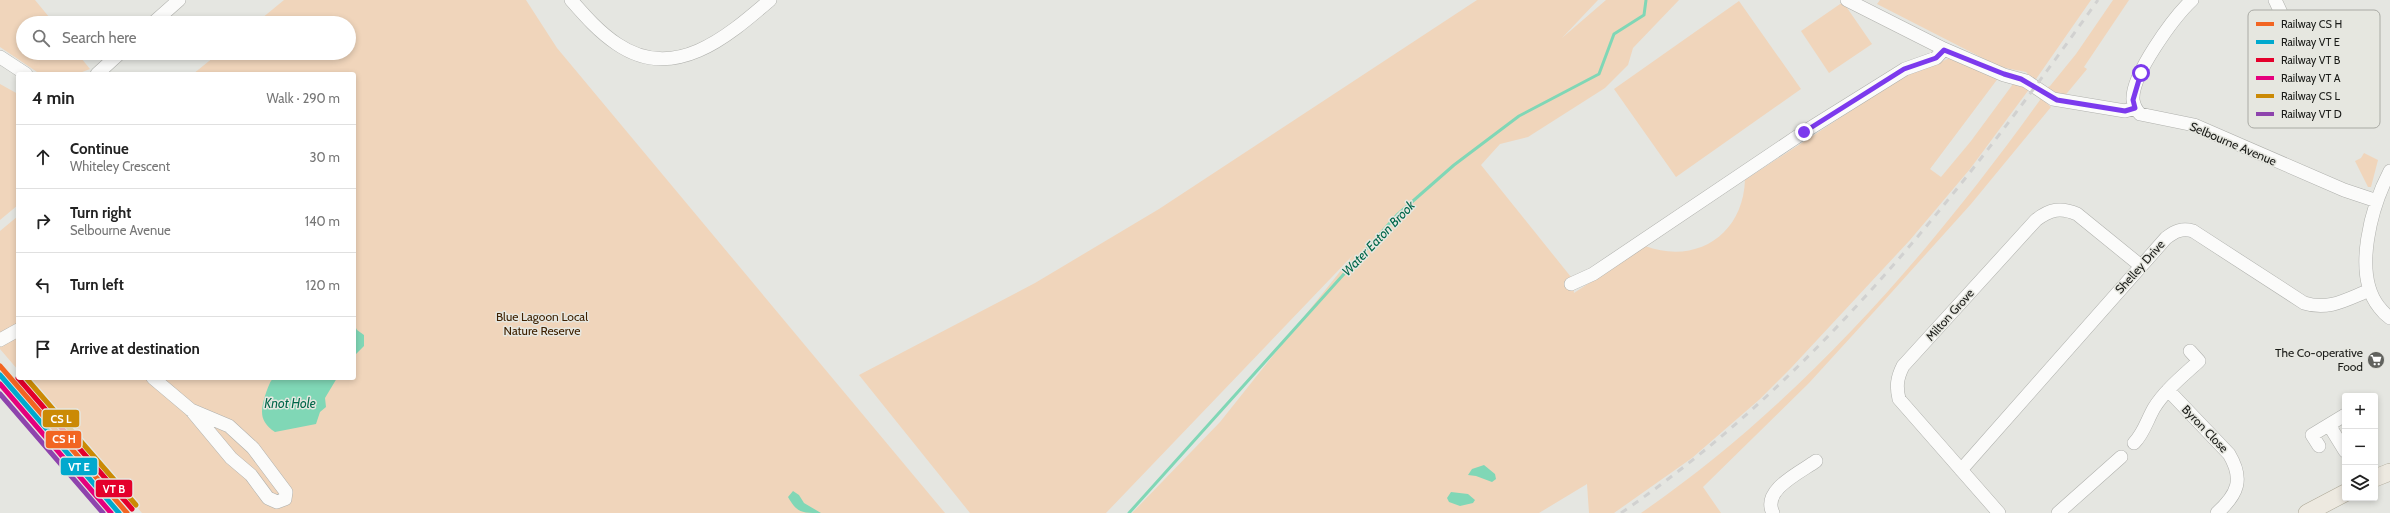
<!DOCTYPE html>
<html lang="en">
<head>
<meta charset="utf-8">
<style>
  body { margin:0; font-family:Cabin,sans-serif; background:#f2f2f2; color:#222 }
  .controls { position:absolute; right:12px; bottom:12px; display:grid; overflow:hidden; border-radius:4px; box-shadow:0 2px 6px #0003 }
  .controls button { width:36px; height:36px; display:grid; place-items:center; padding:0; border:0; border-bottom:1px solid #e0e0e0; background:#fff; color:#222; font:20px sans-serif }
  .stop { position:absolute; width:12px; height:12px; margin:-9px; border:3px solid #7c3aed; border-radius:50%; background:#fff }
  .stop.end { background:#7c3aed; border-color:#fff; box-shadow:0 1px 4px #0008 }
  .list { margin:0; padding:0; list-style:none }
  h2 { display:flex; justify-content:space-between; align-items:center; height:52px; margin:0; padding:0 16px; font-size:17px }
  h2 small { font-size:13px; font-weight:400; color:#767676 }
  .list li { display:grid; grid-template-columns:26px 1fr auto; gap:12px; align-items:center; box-sizing:border-box; height:64px; padding:0 16px; border-top:1px solid #e0e0e0 }
  .list b { display:block; font-size:15px; white-space:nowrap }
  .list p { margin:0; font-size:13px; white-space:nowrap; color:#767676 }
  .list em { font-size:13px; font-style:normal; color:#767676 }
  .icon { flex:none; width:22px; height:22px; fill:none; stroke:currentColor; stroke-width:2; stroke-linecap:round; stroke-linejoin:round }
  .map { position:relative; flex:none; width:2390px; height:513px; overflow:hidden }
  .search { position:absolute; background:#fff; box-shadow:0 2px 6px #0003; left:16px; top:16px; width:340px; height:44px; display:flex; align-items:center; gap:10px; box-sizing:border-box; padding:0 14px; border-radius:22px; color:#767676; font-size:15px }
  .panel { position:absolute; background:#fff; box-shadow:0 2px 6px #0003; left:16px; top:72px; width:340px; height:308px; border-radius:4px }
  .map>svg:first-child { display:block }
  .green { fill:#f0d5bb }
  .water { fill:#80d7b6 }
  .lines { fill:none; stroke-linecap:round; stroke-linejoin:round }
  .stream { stroke:#80d7b6; stroke-width:3 }
  .minor-casing { stroke:#afb0ac; stroke-width:14 }
  .major-casing { stroke:#ada897; stroke-width:18 }
  .minor { stroke:#fbfbfa; stroke-width:13 }
  .major { stroke:#ede9e0; stroke-width:17 }
  .rail { stroke:#d1d1d0; stroke-width:3; stroke-dasharray:7 7; stroke-linecap:butt }
  .rail-1-casing { stroke:#e6e7e0; stroke-width:8 }
  .rail-2-casing { stroke:#e6e7e0; stroke-width:8 }
  .rail-3-casing { stroke:#e6e7e0; stroke-width:8 }
  .rail-4-casing { stroke:#e6e7e0; stroke-width:8 }
  .rail-5-casing { stroke:#e6e7e0; stroke-width:8 }
  .rail-6-casing { stroke:#e6e7e0; stroke-width:8 }
  .rail-1 { stroke:#f26522; stroke-width:5 }
  .rail-2 { stroke:#00a9ce; stroke-width:5 }
  .rail-3 { stroke:#e4002b; stroke-width:5 }
  .rail-4 { stroke:#e5007d; stroke-width:5 }
  .rail-5 { stroke:#cb8a05; stroke-width:5 }
  .rail-6 { stroke:#8e44ad; stroke-width:5 }
  .route { stroke:#7c3aed; stroke-width:5 }
  .labels { text-anchor:middle; stroke-width:3; stroke-linejoin:round; paint-order:stroke }
  .street-label { font-size:12px; fill:#1a1b18; stroke:#e6e7e0 }
  .park-label { font-size:12px; fill:#3f2101; stroke:#e6e7e0 }
  .poi-label { font-size:12px; fill:#1a1b18; stroke:#e6e7e0; text-anchor:end }
  .water-label { font-size:13px; font-style:italic; fill:#00674a; stroke:#e6e7e0 }
  .key { fill:#e6e7e0; stroke:#a9aaa4; stroke-width:1 }
  .key-label { font-size:11px; fill:#1a1b18 }
  .line-badge { stroke:#e6e7e0; stroke-width:1.5 }
  .badge-label { font-size:11px; text-anchor:middle; font-weight:bold; fill:#fff }
</style>
</head>
<body>
<div class="map">
<svg width="2390" height="513" viewBox="0 0 2390 513">
  <rect width="100%" height="100%" fill="#e5e6e1"/>
  <path class="green" d="M0,0H35L54,23H23V53H77L90,69L77,74H40L0,47Z
    M284,0H526L557,48L945,513H142L25,378H354V74H193L219,53H349V23H256Z
    M1477,0H1598L1562,38L1606,0H1679L1633,48L1628,65L1605,88L1528,137L1500,144L1481,165L1571,277L1574,293L1645,246C1696,265 1743,235 1745,180L1901,78L1950,58L1999,77L1930,169L1941,177L1971,141L2013,84L2030,88L1970,169L1910,240L1791,368L1760,399L1692,458L1614,513H1589L1587,484L1539,513H1132L1220,422L1354,254L1106,513H970L859,375L1035,283L1159,209Z
    M1880,0H2091L2034,82L2026,72L2000,67L1877,4Z
    M2113,0H2129L2084,67L2087,69L2063,98L2044,89L2050,86L2076,54Z
    M1739,1L1801,89L1676,177L1614,89Z
    M1843,2L1872,44L1829,73L1801,31Z
    M0,84L18,94V205L0,220Z
    M2039,96L2051,107L1971,204L1882,303L1809,383L1703,487L1721,513H1641C1799,404 1928,256 2040,100Z
    M2364,153L2378,160L2371,187H2368L2355,161L2361,158Z
    M18,216V370L0,349V231Z"/>
  <path class="water" d="M354,324L357,330L364,335V346L354,356Z
    M273,378H337L325,398L326,407L320,412L316,424L275,432C260,422 260,412 265,396C267,390 269,383 273,378Z
    M1484,465L1495,474L1496,479L1492,482L1476,476L1468,475L1472,469Z
    M793,491L799,495L804,503L821,513C802,513 797,513 788,497Z
    M1451,492L1468,494L1475,500L1473,503L1460,506L1449,502L1447,498Z"/>
  <g class="lines">
    <path class="stream" d="M1129,513L1397,215L1454,165L1519,116L1599,74L1614,34L1644,15L1646,0"/>
    <g class="minor-casing">
      <path id="minor" d="M571,0C585,16 599,32 617,44C674,83 727,37 770,0
        M1847,0L1944,49L2004,75L2026,81L2053,99L2125,111L2135,108
        M2192,0C2174,17 2131,75 2133,100C2134,106 2136,110 2140,114L2194,125L2344,190L2377,201
        M2275,0C2282,14 2296,50 2309,56L2315,53L2329,25L2325,19L2318,17L2291,31
        M153,23L179,0
        M0,57L26,74
        M97,74L120,53
        M2390,171C2372,205 2352,273 2379,307C2382,311 2386,315 2390,318
        M1571,284L1593,274L1804,132L1905,69L1936,58L1944,49
        M0,340L18,330
        M153,378L191,410L231,458L251,475L268,498L277,502L285,499L286,492L253,448L229,426L191,410
        M2168,390L2229,454C2244,479 2238,494 2217,513
        M2329,425L2345,451
        M2134,443C2144,433 2147,420 2154,408C2165,390 2184,375 2199,361L2190,351
        M2319,446L2312,435L2345,415
        M1961,470L2166,238C2175,231 2182,228 2193,231L2304,303C2329,311 2347,299 2370,290
        M1773,513C1761,490 1801,472 1816,461
        M1999,513L1899,399C1896,386 1897,378 1903,366L2036,220C2050,209 2061,207 2077,214L2141,266
        M2058,513L2121,457"/>
    </g>
    <g class="major-casing">
      <path id="major" d="M2375,478L2390,472
        M2307,513L2345,493"/>
    </g>
    <use href="#minor" class="minor"/>
    <use href="#major" class="major"/>
    <path class="rail" d="M1621,513C1817,379 1962,191 2098,0"/>
    <g class="rail-1-casing">
      <path id="rail-1" d="M0,366L127,513"/>
    </g>
    <g class="rail-2-casing">
      <path id="rail-2" d="M0,375L119,513"/>
    </g>
    <g class="rail-3-casing">
      <path id="rail-3" d="M18,378L132,509"/>
    </g>
    <g class="rail-4-casing">
      <path id="rail-4" d="M0,384L111,513"/>
    </g>
    <g class="rail-5-casing">
      <path id="rail-5" d="M26,378L136,505"/>
    </g>
    <g class="rail-6-casing">
      <path id="rail-6" d="M0,394L103,513"/>
    </g>
    <use href="#rail-1" class="rail-1"/>
    <use href="#rail-2" class="rail-2"/>
    <use href="#rail-3" class="rail-3"/>
    <use href="#rail-4" class="rail-4"/>
    <use href="#rail-5" class="rail-5"/>
    <use href="#rail-6" class="rail-6"/>
  </g>
  <g class="lines">
    <path class="route" d="M1804,132L1904,69L1936,58L1944,50L2004,74L2021,79L2057,100L2125,111L2135,108L2133,100L2141,73"/>
  </g>
  <defs>
    <g id="supermarket-disc" transform="scale(0.9)"><circle r="9.5" fill="#61625e" stroke="#e6e7e0"/><path d="M-6-5.5h2.5l.6 2H6L4.5 2H-2.5L-4.4-4H-6ZM-1.5 3.2a1.3 1.3 0 1 0 .1 0ZM3 3.2a1.3 1.3 0 1 0 .1 0Z" fill="#fff"/></g>
  </defs>
  <g fill-rule="evenodd">
    <use href="#supermarket-disc" x="2376" y="360"/>
  </g>
  <g class="labels">
    <g class="street-label">
      <text transform="translate(2233 144) rotate(23)" y="4">Selbourne Avenue</text>
      <text transform="translate(2140 267) rotate(-48)" y="4">Shelley Drive</text>
      <text transform="translate(1950 315) rotate(-48)" y="4">Milton Grove</text>
      <text transform="translate(2205 429) rotate(46)" y="4">Byron Close</text>
    </g>
    <g class="park-label">
      <text x="542" y="321">Blue Lagoon Local<tspan x="542" dy="14">Nature Reserve</tspan></text>
    </g>
    <g class="poi-label">
      <text x="2363" y="357">The Co-operative<tspan x="2363" dy="14">Food</tspan></text>
    </g>
    <g class="water-label">
      <text transform="translate(1378 238) rotate(-46)" y="5">Water Eaton Brook</text>
      <text x="290" y="408">Knot Hole</text>
    </g>
  </g>
  <rect x="2248" y="10" width="132" height="118" rx="6" class="key"/>
  <rect x="2256" y="22" width="18" height="4" fill="#f26522"/>
  <rect x="2256" y="40" width="18" height="4" fill="#00a9ce"/>
  <rect x="2256" y="58" width="18" height="4" fill="#e4002b"/>
  <rect x="2256" y="76" width="18" height="4" fill="#e5007d"/>
  <rect x="2256" y="94" width="18" height="4" fill="#cb8a05"/>
  <rect x="2256" y="112" width="18" height="4" fill="#8e44ad"/>
  <g class="key-label">
    <text x="2281" y="28">Railway CS H</text>
    <text x="2281" y="46">Railway VT E</text>
    <text x="2281" y="64">Railway VT B</text>
    <text x="2281" y="82">Railway VT A</text>
    <text x="2281" y="100">Railway CS L</text>
    <text x="2281" y="118">Railway VT D</text>
  </g>
  <g class="line-badge">
    <rect x="42" y="409" width="38" height="19" rx="4" fill="#cb8a05"/>
    <rect x="45" y="430" width="37" height="19" rx="4" fill="#f26522"/>
    <rect x="60" y="457" width="38" height="19" rx="4" fill="#00a9ce"/>
    <rect x="95" y="479" width="38" height="19" rx="4" fill="#e4002b"/>
  </g>
  <g class="badge-label">
    <text x="61" y="423">CS L</text>
    <text x="64" y="443">CS H</text>
    <text x="79" y="471">VT E</text>
    <text x="114" y="493">VT B</text>
  </g>
</svg>
<div class="controls">
<button>+</button>
<button>−</button>
<button><svg class="icon" aria-label="layers" viewBox="0 0 24 24"><path d="M12 4l9 5-9 5-9-5zM3 14l9 5 9-5"/></svg></button>
</div>
<div class="stop" style="left:2141px;top:73px"></div>
<div class="stop end" style="left:1804px;top:132px"></div>
<div class="search"><svg class="icon" aria-label="search" viewBox="0 0 24 24"><circle cx="10" cy="10" r="6"/><path d="M15 15l6 6"/></svg>Search here</div>
<section class="panel">
<h2>4 min<small>Walk · 290 m</small></h2>
<ul class="list">
<li><svg class="icon" aria-label="ahead" viewBox="0 0 24 24"><path d="M12 20V5M6 11l6-6 6 6"/></svg><div><b>Continue</b><p>Whiteley Crescent</p></div><em>30 m</em></li>
<li><svg class="icon" aria-label="right" viewBox="0 0 24 24"><path d="M7 20v-9h11M14 6l5 5-5 5"/></svg><div><b>Turn right</b><p>Selbourne Avenue</p></div><em>140 m</em></li>
<li><svg class="icon" aria-label="left" viewBox="0 0 24 24"><path d="M17 20v-9H6M10 6l-5 5 5 5"/></svg><div><b>Turn left</b></div><em>120 m</em></li>
<li><svg class="icon" aria-label="arrive" viewBox="0 0 24 24"><path d="M6 21V4h12l-3 4 3 4H6"/></svg><div><b>Arrive at destination</b></div></li>
</ul>
</section>
</div>
</body>
</html>
